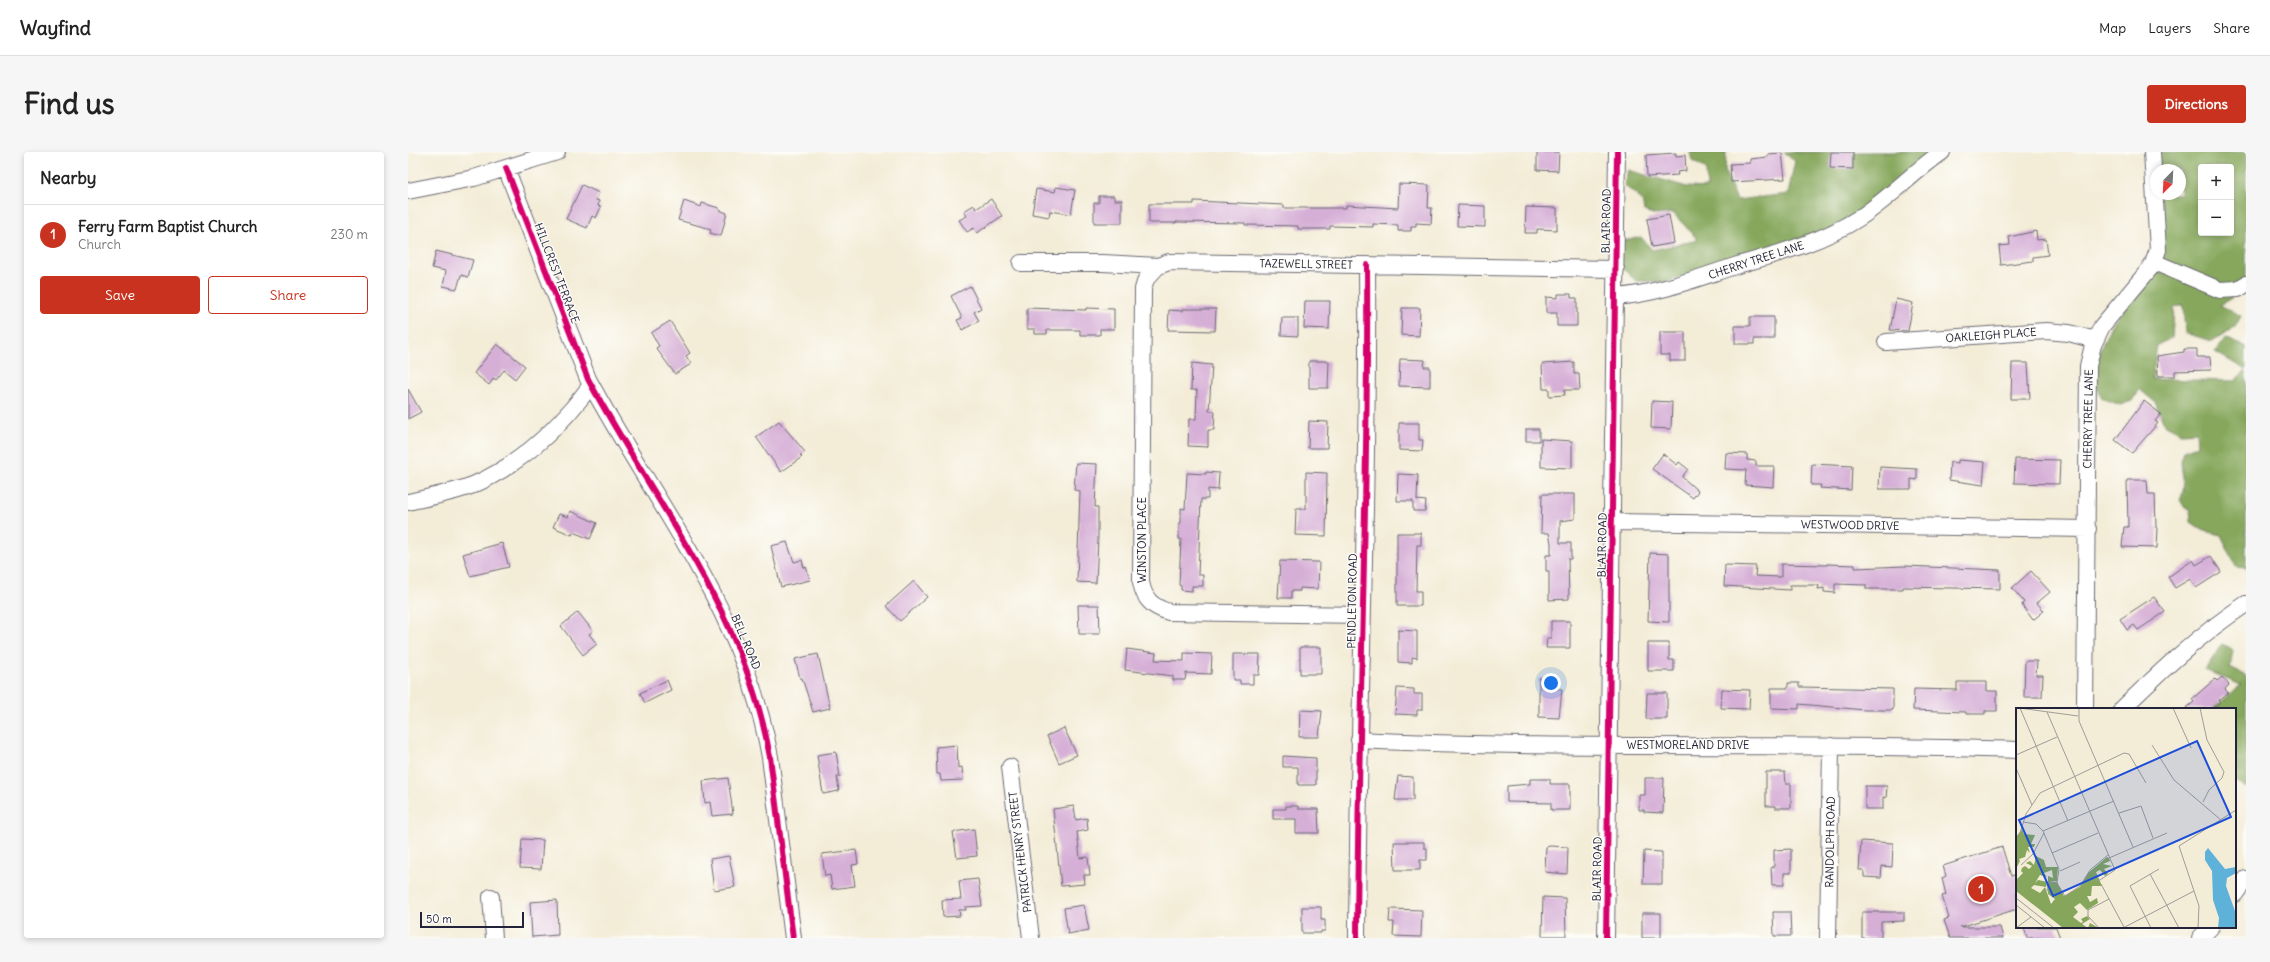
<!DOCTYPE html>
<html lang="en">
<head>
<meta charset="utf-8">
<style>
  body { margin:0; font-family:Delius,sans-serif; background:#f6f6f6; color:#222 }
  .controls { position:absolute; right:12px; top:12px; display:grid; overflow:hidden; border-radius:4px; box-shadow:0 2px 6px #0003 }
  .controls button { width:36px; height:36px; display:grid; place-items:center; padding:0; border:0; border-bottom:1px solid #e0e0e0; background:#fff; color:#222; font:20px sans-serif }
  .compass { position:absolute; left:1742px; top:12px; width:36px; height:36px; border-radius:50%; background:#fff; box-shadow:0 2px 6px #0003; rotate:204deg }
  .scale { position:absolute; left:12px; bottom:10px; width:104px; box-sizing:border-box; padding-left:4px; border:2px solid #22223b; border-top:0; font-size:11px; line-height:14px; white-space:nowrap; color:#22223b; -webkit-text-stroke:3px #fdfcf7; paint-order:stroke }
  .you { position:absolute; left:1143px; top:531px; width:14px; height:14px; margin:-10px; border:3px solid #fff; border-radius:50%; background:#1a73e8; box-shadow:0 0 0 6px #1a73e833 }
  .badge { display:grid; place-items:center; width:26px; height:26px; border-radius:50%; background:#c8321e; color:#fff; font-size:13px; font-weight:700 }
  .pin { position:absolute; translate:-50% -50%; border:2px solid #fff; box-shadow:0 1px 4px #0006 }
  .list { margin:0; padding:0; list-style:none }
  h2 { display:flex; justify-content:space-between; align-items:center; height:52px; margin:0; padding:0 16px; font-size:17px }
  h2 small { font-size:13px; font-weight:400; color:#767676 }
  .list li { display:grid; grid-template-columns:26px 1fr auto; gap:12px; align-items:center; box-sizing:border-box; height:60px; padding:0 16px; border-top:1px solid #e0e0e0 }
  .list b { display:block; font-size:15px; white-space:nowrap }
  .list p { margin:0; font-size:13px; white-space:nowrap; color:#767676 }
  .list em { font-size:13px; font-style:normal; color:#767676 }
  .actions { display:flex; gap:8px; padding:12px 16px }
  .actions a { flex:1; padding:9px 0; border:1px solid #c8321e; border-radius:4px; text-align:center; font-size:14px; color:#c8321e }
  .actions .main { background:#c8321e; color:#fff }
  .map { position:relative; flex:none; width:1838px; height:786px; overflow:hidden; border-radius:4px }
  header { display:flex; align-items:center; gap:24px; box-sizing:border-box; height:56px; padding:0 20px; background:#fff; border-bottom:1px solid #e0e0e0 }
  header strong { font-size:19px }
  nav { display:flex; gap:22px; margin-inline-start:auto; font-size:14px }
  .intro { display:flex; align-items:center; justify-content:space-between; box-sizing:border-box; height:96px; padding:0 24px }
  h1 { margin:0; font-size:28px }
  .button { padding:10px 18px; border-radius:4px; background:#c8321e; color:#fff; font-size:14px; font-weight:700 }
  main { display:flex; gap:24px; padding:0 24px }
  aside { flex:1; background:#fff; border-radius:4px; box-shadow:0 2px 6px #0003 }
  .map>svg:first-child { display:block }
  .forest { fill:#86a75b; stroke:#54644b; fill-rule:evenodd }
  .building { fill:#d6afd7 }
  .lines { fill:none; stroke-linecap:round; stroke-linejoin:round }
  .minor-casing { stroke:#6b6972; stroke-width:18 }
  .minor { stroke:#fff; stroke-width:16 }
  .cycleway-casing { stroke:#fdfcf7; stroke-width:8 }
  .cycleway { stroke:#d6006c; stroke-width:6 }
  .labels { text-anchor:middle; stroke-width:3; stroke-linejoin:round; paint-order:stroke }
  .street-label { font-size:11px; fill:#22223b; stroke:#fdfcf7 }
  .inset-road { fill:none; stroke:#9f9b99; stroke-width:1 }
  .view { fill:#1d4ed8; fill-opacity:0.15; stroke:#1d4ed8; stroke-width:2 }
  .inset-edge { fill:none; stroke:#22223b; stroke-width:2 }
</style>
</head>
<body>
<header>
<strong>Wayfind</strong>
<nav><a>Map</a><a>Layers</a><a>Share</a></nav>
</header>
<div class="intro"><h1>Find us</h1><a class="button">Directions</a></div>
<main>
<aside>
<h2>Nearby<small></small></h2>
<ul class="list">
<li><span class="badge">1</span><div><b>Ferry Farm Baptist Church</b><p>Church</p></div><em>230 m</em></li>
</ul>
<div class="actions"><a class="main">Save</a><a>Share</a></div>
</aside>
<div class="map">
<svg width="1838" height="786" viewBox="0 0 1838 786">
  <rect width="100%" height="100%" fill="#fdfcf7"/>
  <filter id="ink" filterUnits="userSpaceOnUse"><feTurbulence type="fractalNoise" baseFrequency=".025" numOctaves="2"/><feDisplacementMap in="SourceGraphic" scale="8" xChannelSelector="R" yChannelSelector="G"/><feConvolveMatrix kernelMatrix="1 2 1 2 8 2 1 2 1" color-interpolation-filters="sRGB"/></filter>
  <filter id="wash" filterUnits="userSpaceOnUse"><feTurbulence type="fractalNoise" baseFrequency=".012" numOctaves="4" result="noise"/><feDisplacementMap in="SourceGraphic" scale="16" xChannelSelector="R" yChannelSelector="G"/><feGaussianBlur stdDeviation="0.9" result="paint"/><feColorMatrix in="noise" values="0 0 0 0 0 0 0 0 0 0 0 0 0 0 0 0 0 1.4 0 .05"/><feComposite in="paint" operator="in"/></filter>
  <g filter="url(#wash)">
    <rect width="100%" height="100%" fill="#f3ecd7"/>
    <path class="forest" d="M1282,0H1318L1317,20L1329,48L1380,42L1387,9L1375,0H1529L1487,36L1415,82L1258,130L1228,129L1210,112L1215,89L1233,85L1244,98L1290,88L1265,61L1248,63L1236,59L1234,48L1216,33L1220,18L1279,35L1299,36L1298,17L1284,9Z
      M1748,0H1838V128L1824,135L1750,108L1751,42H1772V18H1749ZM1793,15H1823V81H1793Z
      M1744,119L1775,126L1825,145L1812,153L1833,164L1827,175L1804,189L1777,181L1775,153L1766,156L1764,186L1749,193L1744,227L1827,229L1838,219V416L1828,415L1813,383L1796,379L1783,370L1782,357L1777,356L1772,348C1781,330 1769,317 1775,299L1789,294L1788,280L1773,281L1756,272L1747,250L1731,237L1724,249L1712,253L1694,246L1686,228L1692,198L1703,173Z
      M1817,186L1838,195V218L1807,200Z
      M1814,492L1825,498L1822,516L1838,524V636L1827,628V557H1805L1833,533L1797,518Z"/>
    <g id="blocks">
      <path class="building" d="M1129,0H1151L1150,19L1129,18Z
        M1423,0H1445V17L1422,16Z
        M1268,1V4L1277,3L1278,19L1269,20L1270,23L1239,25L1238,3Z
        M1374,1L1377,27L1323,30L1322,12L1342,11V7L1360,5V2Z
        M991,32L1021,33L1020,56H1024L1023,72L1008,71V74H1003V79H990V73L965,72V75L922,74V77H890V74L837,73V71L768,70V71H741V52H786V49L876,53V56H938V53L990,56Z
        M174,33L191,41L188,48L191,49L190,54L193,55L188,66L184,64L179,76L158,67Z
        M648,35L667,38L663,62L642,59L641,65L624,62L628,37L647,40Z
        M691,44H706V48H714V71H686V51H691Z
        M583,47L594,64L569,81L566,76L559,80L551,68L559,64L556,59L566,53L568,57Z
        M276,49L293,55L294,51L311,56V58L319,61L313,84L302,81L303,77L270,68Z
        M1050,53L1077,54V75L1049,74Z
        M1118,55L1149,56V78L1129,77V81H1117Z
        M1261,63L1266,91L1244,95L1239,67Z
        M1628,79L1629,88L1638,87L1640,103L1625,105V109L1593,113L1591,94L1602,93L1601,85Z
        M28,99L65,108L60,125L53,123L49,137L35,134L38,119L24,116Z
        M562,134L573,156L566,160L571,169L554,178L549,168L554,166L543,144Z
        M1150,142H1163V146H1169V174H1149V161H1138V145L1150,146Z
        M1488,147L1505,151L1500,179L1482,178Z
        M897,149H922L921,177L896,176Z
        M619,156L678,158V156L706,157V177H692V183H672V178H639V182H627V177H619Z
        M994,156H1012L1011,184L993,183Z
        M775,157H808L807,179L760,178L761,158L775,159Z
        M1342,165H1366V187H1346V192H1327V174H1342Z
        M874,166H890V184L873,183Z
        M262,169L282,201L278,204L283,212L267,222L248,196L251,194L243,181Z
        M1252,180H1277V209H1262V203H1252Z
        M89,192L117,214L107,227L96,218L88,228L86,226L81,233L66,221Z
        M1776,197H1789V205H1802L1803,218L1767,219V224H1750L1749,204L1776,200Z
        M992,207L1017,208L1016,215H1022V235L991,234Z
        M901,209H921L920,236H901Z
        M1166,210V222H1171L1172,238H1156L1157,243L1141,244V237H1135L1134,212Z
        M784,211L804,213L801,259H807L806,278H800V295L780,294L781,267H788L789,238H783Z
        M1604,211H1620L1622,247H1603Z
        M0,237L13,260L0,267Z
        M1244,249L1264,250L1263,277L1243,276Z
        M1736,249L1753,262L1747,269L1750,271L1724,301L1707,288Z
        M371,269L397,300L392,303L394,305L373,320L348,285Z
        M901,269L920,270L919,296H900Z
        M991,271H1011V288H1015L1014,299L991,298Z
        M1118,277H1131V289H1118Z
        M1133,287L1164,289V316L1133,315Z
        M1318,301L1339,302V308L1348,309V314H1366L1365,335L1337,333L1338,318L1317,317Z
        M1255,302L1269,313L1271,310L1280,317L1274,325L1290,339L1285,346L1244,317Z
        M1607,307L1652,308L1651,332L1606,331Z
        M1550,308L1577,310L1575,333L1541,328L1542,310L1550,311Z
        M668,311L689,312L687,355H690V387L688,431L669,430L672,339L666,338Z
        M1404,312L1444,314L1443,338L1412,336L1413,333H1403Z
        M1472,315L1509,317V328L1503,327V337H1471Z
        M798,320L811,321L810,338L800,337V347H793L790,423H795V434H784V439L773,438V434L771,433L773,387H771V371H773V356L777,357L779,321L798,322Z
        M898,320L919,321L918,384L887,383L888,357H898Z
        M990,322L1010,323L1009,348L1018,349L1017,359H1005V349H989Z
        M1719,328H1739L1740,342H1747L1748,376H1750L1749,396L1714,395L1716,375H1720Z
        M1134,342H1167V367L1152,369V391H1163V407H1160L1161,447L1141,448V419H1138V403H1143V391L1141,381H1133Z
        M162,359L189,371L182,387L165,380L164,383L145,375L151,362L160,365Z
        M989,381H1013V393H1009L1008,439H1013V454H989Z
        M379,390L386,410L394,408L396,416L398,415L402,428L373,435L363,394Z
        M94,391L101,415L62,424L55,402Z
        M1242,401L1261,402V470L1240,469Z
        M1803,404L1813,420L1788,436L1782,427L1767,436L1760,425L1785,408L1788,413Z
        M872,409L911,410L910,437L892,436V439H883V446H870Z
        M1373,412L1419,413V412L1447,413V416L1497,414L1592,418V437L1495,435V437H1458V433L1427,432V441L1416,440V436L1410,437L1411,433H1382V438L1316,434L1317,413L1348,414L1347,424L1373,425Z
        M1623,419L1642,440L1629,451L1636,459L1625,468L1614,453L1616,450L1604,436Z
        M506,429L519,445L492,469L478,454Z
        M1746,445L1757,460L1730,478L1726,473L1719,478L1712,467Z
        M670,453H691L692,482H671Z
        M170,460L185,479L181,482L189,492L175,503L153,474Z
        M1143,469H1162V496H1138L1139,486H1143Z
        M990,478L1009,479V506L1004,505V511L990,510Z
        M1240,491H1261V508H1266V519H1240Z
        M892,495H913V522H892Z
        M719,497L748,501L747,508L776,509V501L804,502L803,522L778,521L777,528H765V524L717,518Z
        M410,502L422,556L405,560L394,526H392L387,507Z
        M825,502H852L851,523H845V532H832V528H825Z
        M1617,509H1629L1628,523H1635L1634,545H1616Z
        M1814,525L1821,533L1817,537L1820,541L1811,548L1813,549L1804,557H1777L1786,550L1784,547L1807,527L1809,529Z
        M1131,526H1149V537H1154L1151,566L1131,565Z
        M259,528L263,538L237,551L232,541Z
        M1549,530H1579V539H1589V559H1577V562H1558V560L1505,558L1506,537L1549,538Z
        M1380,531H1391V535L1485,537V558H1457L1391,552V557L1363,556V536H1380Z
        M989,536L1006,537V542H1014V558H1009V563L987,562Z
        M1314,537L1342,538L1341,557L1313,556Z
        M1239,541H1259V567H1238Z
        M892,558L914,559L911,585H891Z
        M656,576L669,603L651,611L639,584Z
        M549,593L550,616L554,615L555,628L533,629L532,622H529L528,595Z
        M428,600L432,625H429L431,639L415,642L409,603Z
        M875,604L908,606V633H890V615H875Z
        M1358,620H1377L1378,632H1383V656H1367V654H1358Z
        M990,624L1005,625V648H987Z
        M320,626L325,662L304,664L302,650L297,651L295,629Z
        M1237,626H1256L1255,661L1236,660V658H1231V643H1237Z
        M1122,627H1142V632H1162V658H1143V651L1099,650V634L1122,632Z
        M1457,634H1479L1478,646L1475,645V657H1457Z
        M666,654L668,668L679,666L680,678L669,680L672,706L680,705L682,723H676L677,732L653,734L645,657Z
        M878,654H890V657H910L911,681H888V667H865V657H878Z
        M566,677L569,704L549,706L545,680Z
        M114,687L135,688L133,717L112,716Z
        M1453,689L1485,691L1484,715L1474,714L1473,726L1456,725V718H1451Z
        M986,690H1016V696H1019V708H1012V718H987Z
        M1142,694L1160,695L1159,722L1137,720L1138,695Z
        M1594,695L1603,724L1609,722V757L1552,775H1592L1595,786H1542L1536,768L1541,766L1534,744L1538,743L1534,726L1538,724L1535,714Z
        M1383,697V721H1376V733H1364L1363,715H1366V698Z
        M448,698L450,712L444,713L447,734L424,737L422,723L417,724L414,702Z
        M1236,699L1254,700V732H1235Z
        M321,704L327,735L306,738L302,707Z
        M570,727L574,754L557,755L558,758H551L552,764L535,765L534,748L553,747L551,729Z
        M1135,745L1157,746L1158,784H1134Z
        M149,748L150,783L124,785L122,750Z
        M676,753L681,778L660,782L656,756Z
        M894,755H913V768H917V779H913V781H894Z
        M982,757L1014,758L1013,785L985,784L986,770H981Z
        M1365,760H1382L1383,784H1366Z
        M1454,760H1496V769L1473,770V786H1454Z
        M1234,761H1253V786H1234Z
        M1616,775H1648L1652,786H1619Z"/>
    </g>
  </g>
  <g filter="url(#ink)">
    <use href="#blocks" fill-opacity="0" stroke="#6b6972" stroke-width="1"/>
    <g class="lines">
      <g class="minor-casing">
        <path id="minor" d="M98,16L180,227C248,354 336,458 362,605L385,786
          M0,39L66,26L149,0
          M1746,110L1812,138L1830,137L1838,132
          M613,111H695L750,114L761,110L1208,117
          M750,114L738,127L735,137L733,430C736,447 744,455 761,460L954,463
          M1207,145C1250,142 1289,126 1330,113C1372,101 1414,90 1451,66C1481,47 1505,20 1534,0
          M1478,190L1638,179L1661,181L1687,188
          M0,350C22,345 44,341 65,333C113,312 152,275 183,233
          M1204,370L1680,377
          M1677,557L1680,214L1685,193L1694,174L1744,114L1750,98L1744,0
          M1714,557C1753,519 1792,482 1838,452
          M951,588C1170,599 1390,590 1609,598
          M602,615L623,786
          M1827,742L1838,727
          M83,745L86,786
          M949,786C950,562 961,337 959,113
          M1198,786L1209,0
          M1420,786L1423,594
          M1792,786L1803,775"/>
      </g>
      <use href="#minor" class="minor"/>
      <g class="cycleway-casing">
        <path id="cycleway" d="M98,16L180,227C248,354 336,458 362,605L385,786
          M949,786C950,562 961,337 959,113
          M1198,786L1209,0"/>
      </g>
      <use href="#cycleway" class="cycleway"/>
    </g>
  </g>
  <g class="labels">
    <g class="street-label">
      <text transform="translate(1198 69) rotate(-89)" y="4">BLAIR ROAD</text>
      <text transform="translate(1348 108) rotate(-18)" y="4">CHERRY TREE LANE</text>
      <text transform="translate(898 112) rotate(1)" y="4">TAZEWELL STREET</text>
      <text transform="translate(149 121) rotate(69)" y="4">HILLCREST TERRACE</text>
      <text transform="translate(1583 183) rotate(-4)" y="4">OAKLEIGH PLACE</text>
      <text transform="translate(1680 267) rotate(-89)" y="4">CHERRY TREE LANE</text>
      <text transform="translate(1442 373) rotate(1)" y="4">WESTWOOD DRIVE</text>
      <text transform="translate(734 388) rotate(-90)" y="4">WINSTON PLACE</text>
      <text transform="translate(1194 393) rotate(-89)" y="4">BLAIR ROAD</text>
      <text transform="translate(944 449) rotate(-89)" y="4">PENDLETON ROAD</text>
      <text transform="translate(338 490) rotate(67)" y="4">BELL ROAD</text>
      <text x="1280" y="597">WESTMORELAND DRIVE</text>
      <text transform="translate(1422 690) rotate(-89)" y="4">RANDOLPH ROAD</text>
      <text transform="translate(612 700) rotate(-97)" y="4">PATRICK HENRY STREET</text>
      <text transform="translate(1189 717) rotate(-89)" y="4">BLAIR ROAD</text>
    </g>
  </g>
  <g transform="translate(1608 556)">
    <rect width="220" height="220" fill="#f3ecd7"/>
    <path d="M6,121L8,126L19,127L15,136H19L18,139H12L14,145L11,142L9,149L3,151L4,153L0,161V129ZM20,148L28,152L30,159H42L41,173L34,174H41L48,188L64,179L72,165L91,149L93,150L94,153L87,156L96,158L88,161L92,166L89,168L84,162L80,164L86,178H76L75,188H71L74,194L81,190L82,195L71,202L64,195L58,199L62,204L57,209L65,215L67,214L65,211L71,208L74,211L66,216L72,220L74,215L81,219L80,220H47L0,183V172L7,165L5,163L6,160L9,158L13,161L16,158L10,155L14,153L18,157ZM36,162L37,170L32,168V174L22,172L19,175L24,167L31,169L28,165ZM31,176L32,186L39,191L35,196L29,179L24,185L15,180L18,177L30,179Z" fill="#86a75b" fill-rule="evenodd"/>
    <path d="M192,140L209,161L220,159V165L211,170L210,178L219,203L220,220H202L203,210L197,192L196,163L189,152V144Z" fill="#5eb2da"/>
    <path class="inset-road" d="M3,0L62,8M4,0L52,113M63,0V13L117,139M157,0L175,40M184,0L191,32L208,64L206,70L193,82L187,94M31,4L99,162L84,172H79M136,37L158,72L205,112M0,47L41,29M0,60L16,97M103,105L125,98L137,130M7,114L20,116L27,123L43,161L41,175L49,188L64,178L74,162L92,147M27,123L98,93M0,129L4,125L10,106L24,85L108,45L113,46L130,75M36,145L82,125M93,150L151,125M5,157L17,146L28,125M44,163L64,154M134,166L163,220M85,176L108,219M31,183L32,175L41,174M0,190L38,220M0,197L29,220M0,220L15,209M83,220L72,208V202L93,191M107,220L178,183M135,220L114,178L143,161M182,220L183,198L163,138L220,102"/>
    <path class="view" d="M181,33L215,109L37,188L3,112Z"/>
    <rect width="220" height="220" class="inset-edge"/>
  </g>
</svg>
<div class="controls">
<button>+</button>
<button>−</button>
</div>
<svg class="compass" viewBox="-18 -18 36 36"><path d="M0-13l5 13h-10z" fill="#e53935"/><path d="M0 13l5-13h-10z" fill="#767676"/></svg>
<div class="scale">50 m</div>
<div class="you"></div>
<div class="pin badge" style="left:1573px;top:737px">1</div>
</div>
</main>
</body>
</html>
